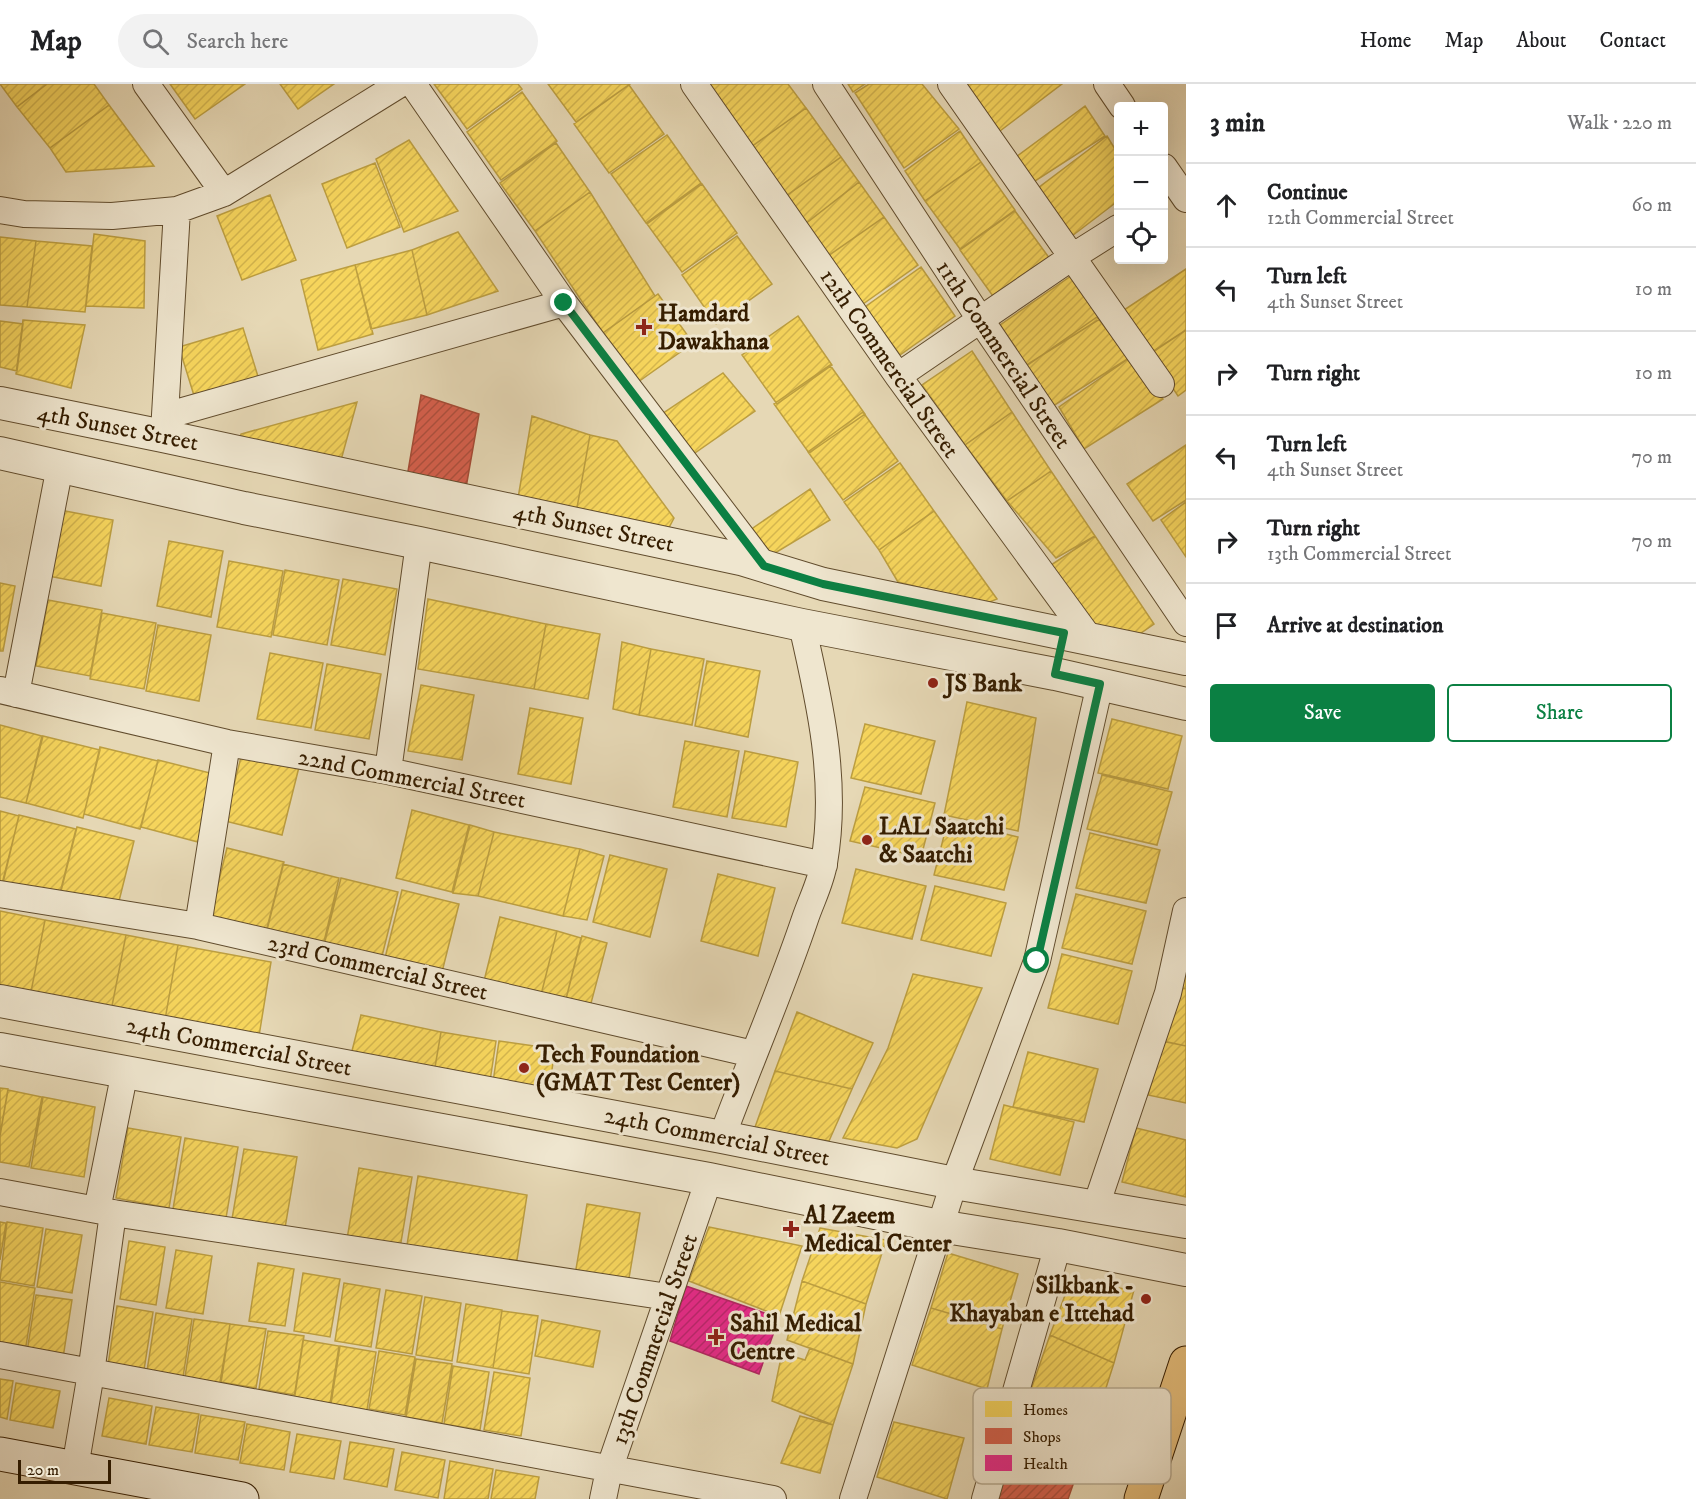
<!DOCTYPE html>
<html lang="en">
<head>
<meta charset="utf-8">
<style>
  body { margin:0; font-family:"IM FELL DW Pica",serif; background:#f2f2f2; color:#202124 }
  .controls { position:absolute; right:18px; top:18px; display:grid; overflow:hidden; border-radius:6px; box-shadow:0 6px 24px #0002 }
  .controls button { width:54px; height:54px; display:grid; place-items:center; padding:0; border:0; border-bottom:2px solid #e0e0e0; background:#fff; color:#202124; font:30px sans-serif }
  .scale { position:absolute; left:18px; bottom:15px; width:93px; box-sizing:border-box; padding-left:6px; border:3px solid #351d00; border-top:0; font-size:16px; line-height:21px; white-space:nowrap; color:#351d00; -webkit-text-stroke:4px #efe6cf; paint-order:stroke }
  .stop { position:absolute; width:18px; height:18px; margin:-14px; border:4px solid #0b8043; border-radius:50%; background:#fff }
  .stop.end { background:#0b8043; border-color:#fff; box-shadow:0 2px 6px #0008 }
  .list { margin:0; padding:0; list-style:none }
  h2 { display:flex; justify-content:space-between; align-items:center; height:78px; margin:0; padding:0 24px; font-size:26px }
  h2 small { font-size:20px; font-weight:400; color:#757577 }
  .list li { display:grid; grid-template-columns:39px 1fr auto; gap:18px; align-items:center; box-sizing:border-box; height:84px; padding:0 24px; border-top:2px solid #e0e0e0 }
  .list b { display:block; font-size:22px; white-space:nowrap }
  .list p { margin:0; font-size:20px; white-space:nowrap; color:#757577 }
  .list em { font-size:20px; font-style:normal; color:#757577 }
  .actions { display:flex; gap:12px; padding:18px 24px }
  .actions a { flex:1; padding:14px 0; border:2px solid #0b8043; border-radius:6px; text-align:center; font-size:21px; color:#0b8043 }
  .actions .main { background:#0b8043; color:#fff }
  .icon { flex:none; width:33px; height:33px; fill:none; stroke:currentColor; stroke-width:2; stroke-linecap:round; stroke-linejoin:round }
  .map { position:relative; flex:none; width:1186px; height:1415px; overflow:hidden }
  header { display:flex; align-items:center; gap:36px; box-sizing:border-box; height:84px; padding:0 30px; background:#fff; border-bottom:2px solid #e0e0e0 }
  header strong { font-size:28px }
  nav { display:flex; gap:33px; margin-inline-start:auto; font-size:21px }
  .search { width:420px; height:54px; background:#f2f2f2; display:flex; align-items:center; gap:15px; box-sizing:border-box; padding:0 21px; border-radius:33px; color:#757577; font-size:22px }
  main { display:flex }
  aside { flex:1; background:#fff }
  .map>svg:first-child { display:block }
  .homes { fill:url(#homes-hatch); stroke:#bc9e40; stroke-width:1.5 }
  .shops { fill:url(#shops-hatch); stroke:#a64c36; stroke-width:1.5 }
  .health { fill:url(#health-hatch); stroke:#b22561; stroke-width:1.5 }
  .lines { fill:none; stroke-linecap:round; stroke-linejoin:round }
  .minor-casing { stroke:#614c2d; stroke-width:28 }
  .tertiary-casing { stroke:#614c2d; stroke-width:34 }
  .secondary-casing { stroke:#351d00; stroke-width:35 }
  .primary-casing { stroke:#351d00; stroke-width:35 }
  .minor { stroke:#efe6cf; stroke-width:26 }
  .tertiary { stroke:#efe6cf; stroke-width:32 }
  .secondary { stroke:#efe6cf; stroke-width:33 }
  .primary { stroke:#e3bc7a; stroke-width:33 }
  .route { stroke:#0b8043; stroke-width:8 }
  .poi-dot { fill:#8f2418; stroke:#efe6cf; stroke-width:2 }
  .labels { text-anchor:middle; stroke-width:6; stroke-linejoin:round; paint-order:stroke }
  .poi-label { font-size:24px; font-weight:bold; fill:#351d00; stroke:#efe6cf; text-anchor:start }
  .street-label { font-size:24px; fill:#351d00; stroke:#efe6cf }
  .key { fill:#efe6cf; stroke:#b7aa91; stroke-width:1.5 }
  .key-label { font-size:16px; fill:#351d00 }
</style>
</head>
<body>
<header>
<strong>Map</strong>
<div class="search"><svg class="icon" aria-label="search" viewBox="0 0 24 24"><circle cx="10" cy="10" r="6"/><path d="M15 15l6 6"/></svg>Search here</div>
<nav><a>Home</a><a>Map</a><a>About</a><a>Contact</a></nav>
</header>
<main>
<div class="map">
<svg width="1186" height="1415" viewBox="0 0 1186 1415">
  <defs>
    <pattern id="homes-hatch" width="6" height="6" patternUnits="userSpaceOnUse" patternTransform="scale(1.5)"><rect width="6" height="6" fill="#f6d55c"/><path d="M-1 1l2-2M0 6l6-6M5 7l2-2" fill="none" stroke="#d4b64e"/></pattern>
    <pattern id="shops-hatch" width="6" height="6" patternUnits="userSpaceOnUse" patternTransform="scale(1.5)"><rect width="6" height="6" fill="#d6604d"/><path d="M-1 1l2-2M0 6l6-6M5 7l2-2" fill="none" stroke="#ae4f3e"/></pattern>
    <pattern id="health-hatch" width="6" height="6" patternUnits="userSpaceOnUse" patternTransform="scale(1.5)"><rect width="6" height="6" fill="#e7298a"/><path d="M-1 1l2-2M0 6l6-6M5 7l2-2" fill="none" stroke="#bc236e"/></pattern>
  </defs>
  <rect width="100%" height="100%" fill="#e6d8b5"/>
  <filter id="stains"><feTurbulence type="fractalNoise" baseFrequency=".00333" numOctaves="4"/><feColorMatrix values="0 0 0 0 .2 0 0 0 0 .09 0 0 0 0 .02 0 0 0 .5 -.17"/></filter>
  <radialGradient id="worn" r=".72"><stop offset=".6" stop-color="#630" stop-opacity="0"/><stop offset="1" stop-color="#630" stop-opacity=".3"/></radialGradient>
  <path class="homes" d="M0,0H47L17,23Z
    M47,0H94L109,21L50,64L17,23Z
    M170,0H245L195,35Z
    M280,0H334L298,25Z
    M434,0H518L522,5L467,45Z
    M548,0H630L576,38Z
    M705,0H788L806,24L751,63Z
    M848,0H865L853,8Z
    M869,0H922L959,45L904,84L855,9Z
    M966,0H1062L996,50Z
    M629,1L664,50L609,89L574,40Z
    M522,8L557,57L501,96L467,48Z
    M109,21L154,82L66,88L50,64Z
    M1085,22L1105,52L1032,99L1016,73Z
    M806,24L841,73L786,112L751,63Z
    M960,47L981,78L925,117L905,87Z
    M667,51L701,99L646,139L611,90Z
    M1107,52L1118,70V117L1068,155L1038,104Z
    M409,56L458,127L404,148L376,75Z
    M556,59L590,108L535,147L500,99Z
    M841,73L859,98L804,141L786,112Z
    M981,78L1015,126L960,165L925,117Z
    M375,79L400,143L347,164L322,100Z
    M859,98L884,133L828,172L804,141Z
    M702,100L737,149L682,188L647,140Z
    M590,108L655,212L603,249L535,147Z
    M270,111L296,176L242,196L217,132Z
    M1015,127L1050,175L995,215L960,166Z
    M884,133L918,181L863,220L828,172Z
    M458,148L498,207L427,231L412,166Z
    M94,150L145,157L144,224L86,222Z
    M737,152L772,200L716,240L682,191Z
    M0,153L36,157L27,223L0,221Z
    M36,157L92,162L85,228L27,223Z
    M412,166L427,231L371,245L355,181Z
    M355,181L373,250L318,266L301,196Z
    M921,183L955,232L900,271L865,223Z
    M1186,185V246L1149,270L1121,228Z
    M1071,192L1103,233L1025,282L1000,241Z
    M658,210L693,259L638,298L603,249Z
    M798,232L832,281L777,320L742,271Z
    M1097,233L1129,274L1050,324L1025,283Z
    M23,236L85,241L71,304L16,290Z
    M0,237L23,240L17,287L0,283Z
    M243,244L260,299L196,318L179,263Z
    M1186,246V306L1178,312L1150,270Z
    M972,267L1012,328L965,361L922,301Z
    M1131,273L1163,315L1084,365L1059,323Z
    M830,281L865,330L809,369L774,320Z
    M723,289L755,327L692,371L659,332Z
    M357,318L338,387L238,362L241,350Z
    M863,328L898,377L843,416L808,368Z
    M1012,328L1051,387L1007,417L965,361Z
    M532,332L590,351L575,435L517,420Z
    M590,351L617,357L674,434L664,453L575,435Z
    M1186,361V416L1153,437L1127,400Z
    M900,379L934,427L879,466L844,418Z
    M1051,387L1095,452L1056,474L1007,417Z
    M810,405L830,436L770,472L747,448Z
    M1186,418V473L1161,436Z
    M60,426L113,436L101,502L48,492Z
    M934,427L997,515L985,520L898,498L879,466Z
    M1095,452L1154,540L1128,558L1100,552L1045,485Z
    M169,457L223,467L211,533L157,522Z
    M229,477L283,487L271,553L217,543Z
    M285,486L339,496L327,561L273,551Z
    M343,495L397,505L385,571L331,561Z
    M0,499L15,502L3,567H0Z
    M428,515L546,540L534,605L418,585Z
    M48,516L102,526L90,592L36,582Z
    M102,529L156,539L144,605L90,595Z
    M546,540L600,550L588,615L534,605Z
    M158,541L211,551L199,617L146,607Z
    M622,558L651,565L639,631L613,625Z
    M651,565L704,575L692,641L639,631Z
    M270,569L323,579L311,644L257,635Z
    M707,577L760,587L748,653L695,642Z
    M327,580L381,590L369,655L315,646Z
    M421,601L474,611L462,676L408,667Z
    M967,618L1036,634L1018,747L944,731Z
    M530,624L583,634L571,700L518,690Z
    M1112,635L1182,652L1168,705L1098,689Z
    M865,640L935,657L921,710L851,694Z
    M0,641L42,652L26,719L0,713Z
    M43,652L100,666L83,734L26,719Z
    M685,657L739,667L727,733L673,723Z
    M100,663L158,677L140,745L84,730Z
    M745,667L798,678L786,743L732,734Z
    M242,669L299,683L282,751L225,737Z
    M158,676L214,690L198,758L141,743Z
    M1102,691L1172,708L1157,761L1087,745Z
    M865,703L935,719L921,773L850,757Z
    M412,726L469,741L452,808L396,794Z
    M0,727L19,732L2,800L0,799Z
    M19,731L76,745L59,813L3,799Z
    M948,736L1018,753L1004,806L934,791Z
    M470,741L494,748L478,812L453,809Z
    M77,743L134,757L117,825L60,811Z
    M494,748L580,765L563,832L478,812Z
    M1090,749L1160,766L1146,819L1076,804Z
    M227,764L284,778L267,846L210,832Z
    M580,765L604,772L587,836L563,832Z
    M610,771L667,785L650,853L593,838Z
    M283,780L339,794L323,862L266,848Z
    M856,785L926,802L912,855L842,839Z
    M718,790L775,804L758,872L701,857Z
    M341,794L398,808L381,876L324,861Z
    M935,802L1006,819L991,872L921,856Z
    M402,806L459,820L442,888L385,874Z
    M1076,810L1146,827L1132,880L1062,864Z
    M0,827L45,836L30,913L0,907Z
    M500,833L557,847L540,915L483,901Z
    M45,836L126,851L111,927L30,913Z
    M557,847L581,854L565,919L540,915Z
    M126,851L178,861L165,936L111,927Z
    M582,852L607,859L590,923L565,919Z
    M178,861L271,878L259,952L165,936Z
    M1186,862V905L1176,902Z
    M1062,870L1132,887L1118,940L1048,924Z
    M913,890L982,904L917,1055L897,1064L843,1054L888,964Z
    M1176,902L1186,905V962L1161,957Z
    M797,928L873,959L852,1005L775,987Z
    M361,931L441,948L434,989L351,971Z
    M441,948L496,957L490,997L434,989Z
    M499,957L555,965L549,1006L493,998Z
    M1163,957L1186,962V1019L1148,1011Z
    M1028,968L1098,985L1084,1038L1013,1023Z
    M775,987L852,1005L829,1057L754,1046Z
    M0,1004L8,1005L0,1051Z
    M8,1006L42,1013L29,1083L0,1078V1052Z
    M43,1013L95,1023L84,1093L31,1084Z
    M1004,1021L1074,1038L1060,1091L990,1075Z
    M128,1044L181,1053L169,1124L116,1114Z
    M1136,1044L1186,1056V1113L1122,1098Z
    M185,1054L238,1063L226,1134L173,1125Z
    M244,1065L297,1073L285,1144L232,1135Z
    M359,1084L412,1093L400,1164L347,1155Z
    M418,1092L527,1111L516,1182L407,1161Z
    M587,1120L640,1129L628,1200L575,1191Z
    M0,1138L6,1139L0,1176Z
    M7,1138L43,1144L34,1202L0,1196Z
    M709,1143L802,1162L779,1232L689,1197Z
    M820,1144L886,1156L866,1220L802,1197Z
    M46,1145L82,1151L72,1209L37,1203Z
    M129,1157L165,1163L156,1221L120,1215Z
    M176,1166L212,1172L203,1230L166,1224Z
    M948,1169L1018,1190L1002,1245L931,1224Z
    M258,1179L294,1185L285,1242L249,1237Z
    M303,1189L340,1195L330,1253L294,1247Z
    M802,1197L866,1220L853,1280L787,1256Z
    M0,1198L35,1204L26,1262L0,1258Z
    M1070,1198L1134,1206L1114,1279L1050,1251Z
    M344,1199L380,1205L371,1263L335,1257Z
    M386,1206L422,1212L412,1270L376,1264Z
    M36,1211L72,1216L63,1274L27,1268Z
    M425,1213L461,1219L452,1277L416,1271Z
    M466,1220L502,1226L493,1284L457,1278Z
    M117,1222L153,1228L144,1286L108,1281Z
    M931,1224L1002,1245L987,1305L912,1281Z
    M502,1227L538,1232L529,1290L493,1284Z
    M156,1229L192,1235L183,1293L147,1287Z
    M194,1235L230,1240L221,1299L185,1293Z
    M542,1236L600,1247L593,1283L535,1272Z
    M230,1240L266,1245L256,1304L220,1298Z
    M268,1247L304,1252L295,1311L259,1305Z
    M1050,1251L1114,1279L1095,1338L1027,1317Z
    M303,1256L339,1262L330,1320L294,1314Z
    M340,1262L376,1268L367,1326L331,1320Z
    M810,1264L853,1280L833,1341L772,1317L782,1269L805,1276Z
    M379,1267L415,1273L405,1331L369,1325Z
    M416,1275L452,1280L442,1339L406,1333Z
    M453,1282L489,1288L480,1346L444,1340Z
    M494,1288L530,1294L521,1352L484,1346Z
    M0,1295L13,1297L7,1335L0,1333Z
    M16,1299L60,1307L53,1344L10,1336Z
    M109,1314L152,1322L146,1360L102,1352Z
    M156,1323L199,1330L192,1368L149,1361Z
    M201,1331L245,1338L238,1376L195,1369Z
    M800,1332L833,1341L820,1389L781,1379Z
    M894,1338L964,1354L947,1415L877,1393Z
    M247,1340L290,1348L284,1386L240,1379Z
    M297,1350L341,1357L334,1395L290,1388Z
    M350,1358L394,1365L387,1403L344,1395Z
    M402,1368L445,1376L438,1414L395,1406Z
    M450,1377L493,1385L488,1415H444Z
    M496,1386L539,1393L535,1415H491Z"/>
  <path class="shops" d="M421,311L479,330L464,415L406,399Z
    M1007,1376L1075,1395L1068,1415H995Z"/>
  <path class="health" d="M686,1202L779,1234L759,1290L670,1257Z"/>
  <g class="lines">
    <g class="minor-casing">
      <path id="minor" d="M146,0L224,109
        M413,0L564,219L764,482
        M694,0L898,292L1090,555
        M826,0L980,235L1186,539
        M951,0L1161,300
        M1107,0L1122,22
        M1164,83L1186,115
        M0,126L24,130L112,132L177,126L224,109L400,0
        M898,292L1072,173L1118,144
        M165,332L564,219
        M164,348L177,126
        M0,606L227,659L388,687L824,781
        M16,610L60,382
        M388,687L419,459
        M0,810L198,842L753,970
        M198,842L227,659
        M722,1053C749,980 780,909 805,835C811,817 821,798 824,779C838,698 820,619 802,541
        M0,1108L113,1129L668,1213
        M1096,1122L1168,909L1186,827
        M97,1126L125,987
        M0,1271L773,1415
        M75,1384L91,1289L113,1129
        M603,1415L609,1386L709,1095
        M853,1415L954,1099L1037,877L1100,600
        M985,1415L1058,1161"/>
    </g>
    <g class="tertiary-casing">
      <path id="tertiary" d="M0,319L163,352L741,475L823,500L1186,575
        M0,369L244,424L419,459L802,541L1055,590L1186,620
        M0,917L722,1053L954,1099L1186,1138
        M0,965L709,1095L939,1142L1058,1161L1186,1186"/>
    </g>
    <g class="secondary-casing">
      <path id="secondary" d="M0,1370L242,1415"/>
    </g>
    <g class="primary-casing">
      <path id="primary" d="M1141,1415L1186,1279"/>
    </g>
    <use href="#minor" class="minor"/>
    <use href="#tertiary" class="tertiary"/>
    <use href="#secondary" class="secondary"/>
    <use href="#primary" class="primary"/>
  </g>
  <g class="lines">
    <path class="route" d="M564,219L764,482L823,500L1064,549L1055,590L1100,600L1037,877"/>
  </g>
  <g class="poi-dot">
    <path d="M641 234h6v6h6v6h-6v6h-6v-6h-6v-6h6z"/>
    <circle cx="933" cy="599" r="6"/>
    <circle cx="867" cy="756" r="6"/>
    <circle cx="524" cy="984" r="6"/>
    <path d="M788 1136h6v6h6v6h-6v6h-6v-6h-6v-6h6z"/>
    <circle cx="1146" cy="1215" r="6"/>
    <path d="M713 1244h6v6h6v6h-6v6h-6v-6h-6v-6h6z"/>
  </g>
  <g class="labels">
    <g class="poi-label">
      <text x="658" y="237">Hamdard<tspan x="658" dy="28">Dawakhana</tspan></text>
      <text x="945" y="607">JS Bank</text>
      <text x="879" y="750">LAL Saatchi<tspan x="879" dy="28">&amp; Saatchi</tspan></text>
      <text x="536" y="978">Tech Foundation<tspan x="536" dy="28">(GMAT Test Center)</tspan></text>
      <text x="804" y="1139">Al Zaeem<tspan x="804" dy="28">Medical Center</tspan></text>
      <text x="1134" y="1209" text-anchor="end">Silkbank -<tspan x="1134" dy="28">Khayaban e Ittehad</tspan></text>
      <text x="730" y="1247">Sahil Medical<tspan x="730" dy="28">Centre</tspan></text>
    </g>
    <g class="street-label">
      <text transform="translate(1004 270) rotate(56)" y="8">11th Commercial Street</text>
      <text transform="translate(890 279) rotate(55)" y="8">12th Commercial Street</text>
      <text transform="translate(118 343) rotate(11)" y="8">4th Sunset Street</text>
      <text transform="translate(594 443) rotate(12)" y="8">4th Sunset Street</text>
      <text transform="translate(412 694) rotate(11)" y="8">22nd Commercial Street</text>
      <text transform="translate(378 883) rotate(13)" y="8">23rd Commercial Street</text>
      <text transform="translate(239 962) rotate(11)" y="8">24th Commercial Street</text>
      <text transform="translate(717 1052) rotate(11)" y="8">24th Commercial Street</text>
      <text transform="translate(654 1255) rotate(-71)" y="8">13th Commercial Street</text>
    </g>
  </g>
  <rect x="973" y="1304" width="198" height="96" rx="9" class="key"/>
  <rect x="985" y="1317" width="27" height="16" fill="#f6d55c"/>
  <rect x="985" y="1344" width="27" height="16" fill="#d6604d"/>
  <rect x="985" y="1371" width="27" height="16" fill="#e7298a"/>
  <g class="key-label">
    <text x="1023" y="1331">Homes</text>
    <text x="1023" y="1358">Shops</text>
    <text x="1023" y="1385">Health</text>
  </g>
  <rect width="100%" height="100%" filter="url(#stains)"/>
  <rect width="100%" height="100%" fill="url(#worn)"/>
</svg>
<div class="controls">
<button>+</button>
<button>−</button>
<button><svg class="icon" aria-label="locate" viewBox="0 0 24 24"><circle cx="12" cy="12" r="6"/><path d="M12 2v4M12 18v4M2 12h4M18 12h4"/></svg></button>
</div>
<div class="scale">20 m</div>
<div class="stop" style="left:1037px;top:877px"></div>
<div class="stop end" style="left:564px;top:219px"></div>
</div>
<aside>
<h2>3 min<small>Walk · 220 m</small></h2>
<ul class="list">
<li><svg class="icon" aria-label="ahead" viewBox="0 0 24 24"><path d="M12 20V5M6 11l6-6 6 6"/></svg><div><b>Continue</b><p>12th Commercial Street</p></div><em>60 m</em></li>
<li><svg class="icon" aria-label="left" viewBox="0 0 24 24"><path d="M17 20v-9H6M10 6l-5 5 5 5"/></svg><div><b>Turn left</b><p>4th Sunset Street</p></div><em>10 m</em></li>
<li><svg class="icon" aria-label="right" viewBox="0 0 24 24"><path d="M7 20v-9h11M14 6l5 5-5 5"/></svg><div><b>Turn right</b></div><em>10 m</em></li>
<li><svg class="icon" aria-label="left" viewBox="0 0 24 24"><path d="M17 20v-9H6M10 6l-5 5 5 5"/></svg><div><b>Turn left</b><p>4th Sunset Street</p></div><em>70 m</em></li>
<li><svg class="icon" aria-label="right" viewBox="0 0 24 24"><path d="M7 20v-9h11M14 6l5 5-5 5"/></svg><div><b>Turn right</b><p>13th Commercial Street</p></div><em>70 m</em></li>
<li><svg class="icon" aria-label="arrive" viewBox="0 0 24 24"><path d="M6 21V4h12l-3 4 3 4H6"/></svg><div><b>Arrive at destination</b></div></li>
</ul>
<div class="actions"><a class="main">Save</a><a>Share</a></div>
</aside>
</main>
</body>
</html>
